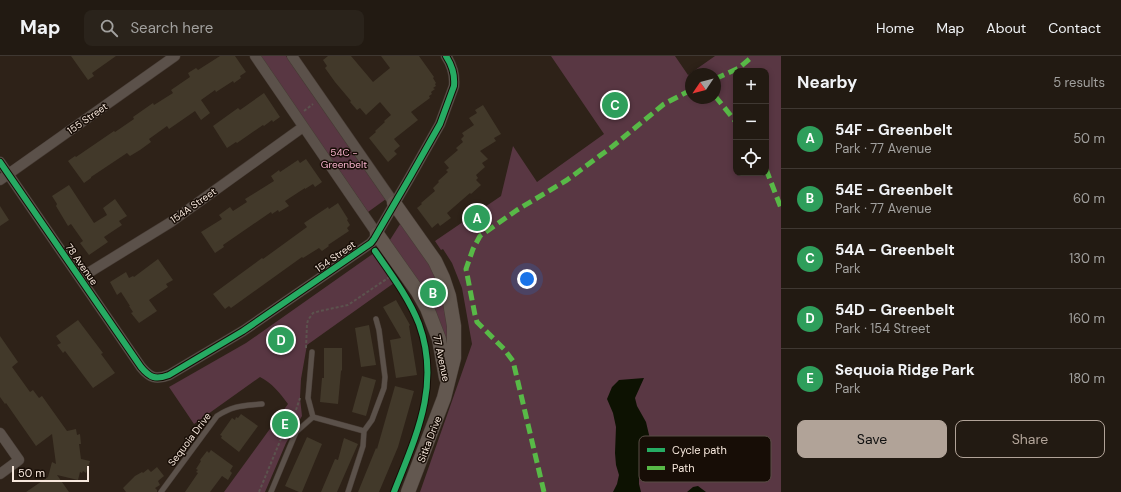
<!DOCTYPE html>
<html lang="en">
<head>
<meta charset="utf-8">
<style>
  body { margin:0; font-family:"DM Sans",sans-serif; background:#2a231b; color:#f1f3f6 }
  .controls { position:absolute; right:12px; top:12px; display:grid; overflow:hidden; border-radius:8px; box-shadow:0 2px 6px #0003 }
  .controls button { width:36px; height:36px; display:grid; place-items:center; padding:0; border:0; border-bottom:1px solid #3f3832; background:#221a12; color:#f1f3f6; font:20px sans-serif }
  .compass { position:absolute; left:685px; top:12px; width:36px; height:36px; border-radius:50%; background:#221a12; box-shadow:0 2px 6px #0003; rotate:235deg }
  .scale { position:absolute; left:12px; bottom:10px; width:77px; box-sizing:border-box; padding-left:4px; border:2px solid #f7e8dd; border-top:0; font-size:11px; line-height:14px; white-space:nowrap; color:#f7e8dd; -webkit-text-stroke:3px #170d06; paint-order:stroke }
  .you { position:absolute; left:527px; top:223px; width:14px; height:14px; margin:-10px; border:3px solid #fff; border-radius:50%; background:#1a73e8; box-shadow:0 0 0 6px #1a73e833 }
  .badge { display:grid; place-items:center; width:26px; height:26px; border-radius:50%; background:#b1a398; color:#fff; font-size:13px; font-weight:700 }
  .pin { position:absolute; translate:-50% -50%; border:2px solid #fff; box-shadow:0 1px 4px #0006 }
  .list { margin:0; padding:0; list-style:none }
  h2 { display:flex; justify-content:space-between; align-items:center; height:52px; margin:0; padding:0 16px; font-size:17px }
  h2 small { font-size:13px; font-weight:400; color:#a2a19f }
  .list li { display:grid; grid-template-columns:26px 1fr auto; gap:12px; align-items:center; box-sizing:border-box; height:60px; padding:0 16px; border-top:1px solid #3f3832 }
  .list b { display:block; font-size:15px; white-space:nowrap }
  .list p { margin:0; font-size:13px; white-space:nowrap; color:#a2a19f }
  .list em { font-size:13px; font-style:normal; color:#a2a19f }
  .actions { display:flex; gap:8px; padding:12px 16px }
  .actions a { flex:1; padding:9px 0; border:1px solid #b1a398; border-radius:8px; text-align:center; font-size:14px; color:#b1a398 }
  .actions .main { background:#b1a398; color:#111 }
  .icon { flex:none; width:22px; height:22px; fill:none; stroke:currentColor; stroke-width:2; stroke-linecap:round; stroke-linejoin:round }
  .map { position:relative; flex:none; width:781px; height:436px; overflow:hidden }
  header { display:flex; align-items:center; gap:24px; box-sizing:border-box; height:56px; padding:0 20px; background:#221a12; border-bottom:1px solid #3f3832 }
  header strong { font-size:19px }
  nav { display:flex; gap:22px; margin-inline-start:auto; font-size:14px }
  .search { width:280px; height:36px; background:#2a231b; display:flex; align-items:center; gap:10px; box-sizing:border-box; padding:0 14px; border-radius:8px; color:#a2a19f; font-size:15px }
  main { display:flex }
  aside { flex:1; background:#221a12 }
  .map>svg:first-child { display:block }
  .green { fill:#593743; fill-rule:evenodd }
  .water { fill:#0d1202 }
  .building { fill:#42392a }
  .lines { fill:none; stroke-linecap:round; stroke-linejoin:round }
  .lane-casing { stroke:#473c35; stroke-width:6 }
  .street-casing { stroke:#473c35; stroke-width:11 }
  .secondary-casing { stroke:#473c35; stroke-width:15 }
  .path { stroke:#5c534e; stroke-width:2; stroke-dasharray:3 2; stroke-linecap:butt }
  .lane { stroke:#5b514a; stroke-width:5 }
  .street { stroke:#5b514a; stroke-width:10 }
  .secondary { stroke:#635850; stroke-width:14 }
  .quiet { stroke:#58b947; stroke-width:5; stroke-dasharray:10 5; stroke-linecap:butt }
  .cycleway-casing { stroke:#170d06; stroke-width:8 }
  .cycleway { stroke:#26ab63; stroke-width:6 }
  .labels { text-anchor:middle; stroke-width:3; stroke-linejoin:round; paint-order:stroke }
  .street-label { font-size:10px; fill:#f7e8dd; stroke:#170d06 }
  .park-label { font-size:10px; fill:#fab5cf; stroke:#170d06 }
  .key { fill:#170d06; stroke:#5a4f46; stroke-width:1 }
  .key-label { font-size:11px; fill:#f7e8dd }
</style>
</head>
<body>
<header>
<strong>Map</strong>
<div class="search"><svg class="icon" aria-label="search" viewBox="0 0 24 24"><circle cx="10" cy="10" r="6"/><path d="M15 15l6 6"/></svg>Search here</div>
<nav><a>Home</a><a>Map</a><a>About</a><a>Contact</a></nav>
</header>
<main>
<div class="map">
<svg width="781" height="436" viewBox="0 0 781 436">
  <rect width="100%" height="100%" fill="#2e2218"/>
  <path class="green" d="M260,0H286L386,143L368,156Z
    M551,0H675L688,19L715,0H781V436H420L472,288L462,232L452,207L443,193L441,194L435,185L501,140L513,90L537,126L604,78ZM736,15H766V117H736ZM691,18H715V42H691Z
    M402,165L431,208L445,241L450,303L388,187Z
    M374,197L394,227L307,289L301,323L300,342L302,360L286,387L265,436H224L288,348C280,337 272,327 260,321L194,368L169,331L246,287Z"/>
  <path class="water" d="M644,322L635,342L637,350L646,366L650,383L639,423V428L641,436H613L617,428L619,419L616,409L615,397L616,371L613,357L607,343L612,331L619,324Z
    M698,430L706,436H687L693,431Z"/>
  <path class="building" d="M71,0H116L92,17L94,20L88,24Z
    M220,0H235L246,16L240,20L241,22L234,27L233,25L216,36L215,34L201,44L210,57L201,64L195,55L169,73L167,70L149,83L151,86L140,94L130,100L127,97L91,121V122L84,127L68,105L75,100L76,101L114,75L115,76L134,63L133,61L153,47L154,49L173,37L171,34L190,21L188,17L196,12L198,14Z
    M328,0H351L373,26L390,12L381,0H419L434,21L433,22L436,27L435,28L436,30L433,32L435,33L431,36L432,38L429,40L430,42L411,56L418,64L394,83L400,90L394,95L397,98L388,106L369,82L376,76L375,75L385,66L384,65L391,59L380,46L366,59L360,52L357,54L350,46L351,45L335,26L325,12L327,10L323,4Z
    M264,37L280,61L273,66L272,64L264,70L263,69L237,87L236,86L227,92L213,70L238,52L240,54Z
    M483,49L501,78L494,82L496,85L480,95L488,103L482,107L485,111L476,119L478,122L476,124L481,129L471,138L470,137L447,157L451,162L440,170L438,167L432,172L417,152L422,148L421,147L435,135L433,132L439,126L438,125L448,116L446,114L449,112L444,106L458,94L456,92L463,86L461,83L464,80L462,77L474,69L469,62L477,57L475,54Z
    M306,103L322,126L315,131L313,128L305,133V132L285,145L289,150L279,156L278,154L272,158L271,156L223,189L224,191L215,197L201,176L222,163L219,159L230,151L233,155L247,146L245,143L274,125L271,120L279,114L280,116L298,104L300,107Z
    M69,129L94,167L107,159L103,152L115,143L127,160L119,165L122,169L104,181L108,186L89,199L80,187L83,185L71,168L68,170L56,150L57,148L52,140Z
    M338,147L348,163L347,164L350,169L347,172L349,175L328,189L329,190L322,195L319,192L303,202L302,201L231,252L229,250L225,253L213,238L262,202L263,203L307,171L304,167L328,151L329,153Z
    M0,150L9,164L0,170Z
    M158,203L173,224L166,228L168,231L149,244L157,255L139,267L131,257L133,256L129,250H130L121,236L117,239L110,226L126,216L129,222L133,220L134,221Z
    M396,244L410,269L409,270L417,319L396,322L390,284L401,282L383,251Z
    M78,264L103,297L101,298L115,317L93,332L65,295L63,297L57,289L61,287L56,280Z
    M369,269L376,309L361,311L355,272Z
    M0,280L18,306L12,311L30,336L33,334L39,342L42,340L67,375L76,373L77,379L80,378L81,388H79L81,403L90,405L86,417L83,415L82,417L80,416L78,424L57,419L69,436H26L48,421L52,406L56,408L52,378L36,390L6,347L5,348L0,341Z
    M324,292H342V314L341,315L338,348L320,346L322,322H324Z
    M362,320L376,324L366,360L352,356Z
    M395,330L414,335L398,391L379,436H358L376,392L377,393Z
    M241,358L258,370L239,396L221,382L222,380L220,379L232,362L235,364L236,361L238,362Z
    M307,381L322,388L302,436H299L285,430Z
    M344,382L358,388L337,436H321L335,403L338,404Z
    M211,394L233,410L230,415L232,417L228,424L222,420L210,436H185L198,417L196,416L198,414L196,413L201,405L200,404L207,395L209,397Z
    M157,411L164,420L158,425L160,429L155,432L157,434V436H126L123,432L135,420L142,416L143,417L148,413L151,416Z"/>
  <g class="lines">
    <g class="lane-casing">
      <path id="lane" d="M313,361L364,375
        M161,436L217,360C234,349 243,350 262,348
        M271,436L296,376L313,361L308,342L312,296
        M348,436L363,390L364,375L372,364L384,332L385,321L379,274L376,263"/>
    </g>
    <g class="street-casing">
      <path id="street" d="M255,0L377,178
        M292,0L394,147
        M0,106L141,311C150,322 156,324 169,319L243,275L371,187L374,183L410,121L440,68L454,30C455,19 452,9 446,0
        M0,124L175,0
        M80,222L171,166L303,71
        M0,377L19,404L0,418"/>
    </g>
    <g class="secondary-casing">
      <path id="secondary" d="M394,147L435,205L443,222L449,240L454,270V302L444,342L408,436
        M377,178L418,236L427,252L439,283L446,322"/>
    </g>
    <path class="path" d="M304,55L313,48
      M306,292L307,268L308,264L313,257L320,255L348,249L391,220
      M259,436L285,373L296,354L300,342"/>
    <use href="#lane" class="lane"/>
    <use href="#street" class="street"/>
    <use href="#secondary" class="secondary"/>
    <path class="quiet" d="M715,23L739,12L753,0
      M715,40L736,66
      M766,113L781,152
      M544,436L513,305L504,293L477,266L475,259L466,213L473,193L480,180L517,154L567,124L613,90L664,48L687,36L691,35"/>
    <g class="cycleway-casing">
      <path id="cycleway" d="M0,106L141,311C150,322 156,324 169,319L243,275L371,187L374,183L410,121L440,68L454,30C455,19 452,9 446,0
        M375,195C391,218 409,242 419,268C441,329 416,380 394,436"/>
    </g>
    <use href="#cycleway" class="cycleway"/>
  </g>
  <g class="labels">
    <g class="street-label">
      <text transform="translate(87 62) rotate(-35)" y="4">155 Street</text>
      <text transform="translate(193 149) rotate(-35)" y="4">154A Street</text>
      <text transform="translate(335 200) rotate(-35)" y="4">154 Street</text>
      <text transform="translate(82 208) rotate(55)" y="4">78 Avenue</text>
      <text transform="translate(442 302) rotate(78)" y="4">77 Avenue</text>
      <text transform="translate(189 383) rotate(-53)" y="4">Sequoia Drive</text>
      <text transform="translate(429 383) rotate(-69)" y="4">Sitka Drive</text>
    </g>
    <g class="park-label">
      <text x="344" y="100">54C -<tspan x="344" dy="12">Greenbelt</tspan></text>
    </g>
  </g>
  <rect x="639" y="380" width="132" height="46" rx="6" class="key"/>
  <rect x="647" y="392" width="18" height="4" fill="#26ab63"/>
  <rect x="647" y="410" width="18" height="4" fill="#58b947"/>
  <g class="key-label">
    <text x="672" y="398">Cycle path</text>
    <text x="672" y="416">Path</text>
  </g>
</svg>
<div class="controls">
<button>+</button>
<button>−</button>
<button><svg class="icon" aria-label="locate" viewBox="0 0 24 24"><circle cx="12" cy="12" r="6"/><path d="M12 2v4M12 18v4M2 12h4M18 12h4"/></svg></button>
</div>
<svg class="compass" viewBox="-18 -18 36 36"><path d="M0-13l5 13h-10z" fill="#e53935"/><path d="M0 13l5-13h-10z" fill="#a2a19f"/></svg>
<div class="scale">50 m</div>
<div class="you"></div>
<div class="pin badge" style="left:477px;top:162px;background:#2e9e5b">A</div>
<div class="pin badge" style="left:433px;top:237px;background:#2e9e5b">B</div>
<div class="pin badge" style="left:615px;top:49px;background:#2e9e5b">C</div>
<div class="pin badge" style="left:281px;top:284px;background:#2e9e5b">D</div>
<div class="pin badge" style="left:285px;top:368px;background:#2e9e5b">E</div>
</div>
<aside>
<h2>Nearby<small>5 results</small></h2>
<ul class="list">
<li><span class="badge" style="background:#2e9e5b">A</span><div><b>54F - Greenbelt</b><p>Park · 77 Avenue</p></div><em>50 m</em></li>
<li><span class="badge" style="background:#2e9e5b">B</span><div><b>54E - Greenbelt</b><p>Park · 77 Avenue</p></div><em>60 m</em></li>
<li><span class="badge" style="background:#2e9e5b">C</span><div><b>54A - Greenbelt</b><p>Park</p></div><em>130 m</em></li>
<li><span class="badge" style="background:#2e9e5b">D</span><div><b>54D - Greenbelt</b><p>Park · 154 Street</p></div><em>160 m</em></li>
<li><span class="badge" style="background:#2e9e5b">E</span><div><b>Sequoia Ridge Park</b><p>Park</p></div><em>180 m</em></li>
</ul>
<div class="actions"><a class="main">Save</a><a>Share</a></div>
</aside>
</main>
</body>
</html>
